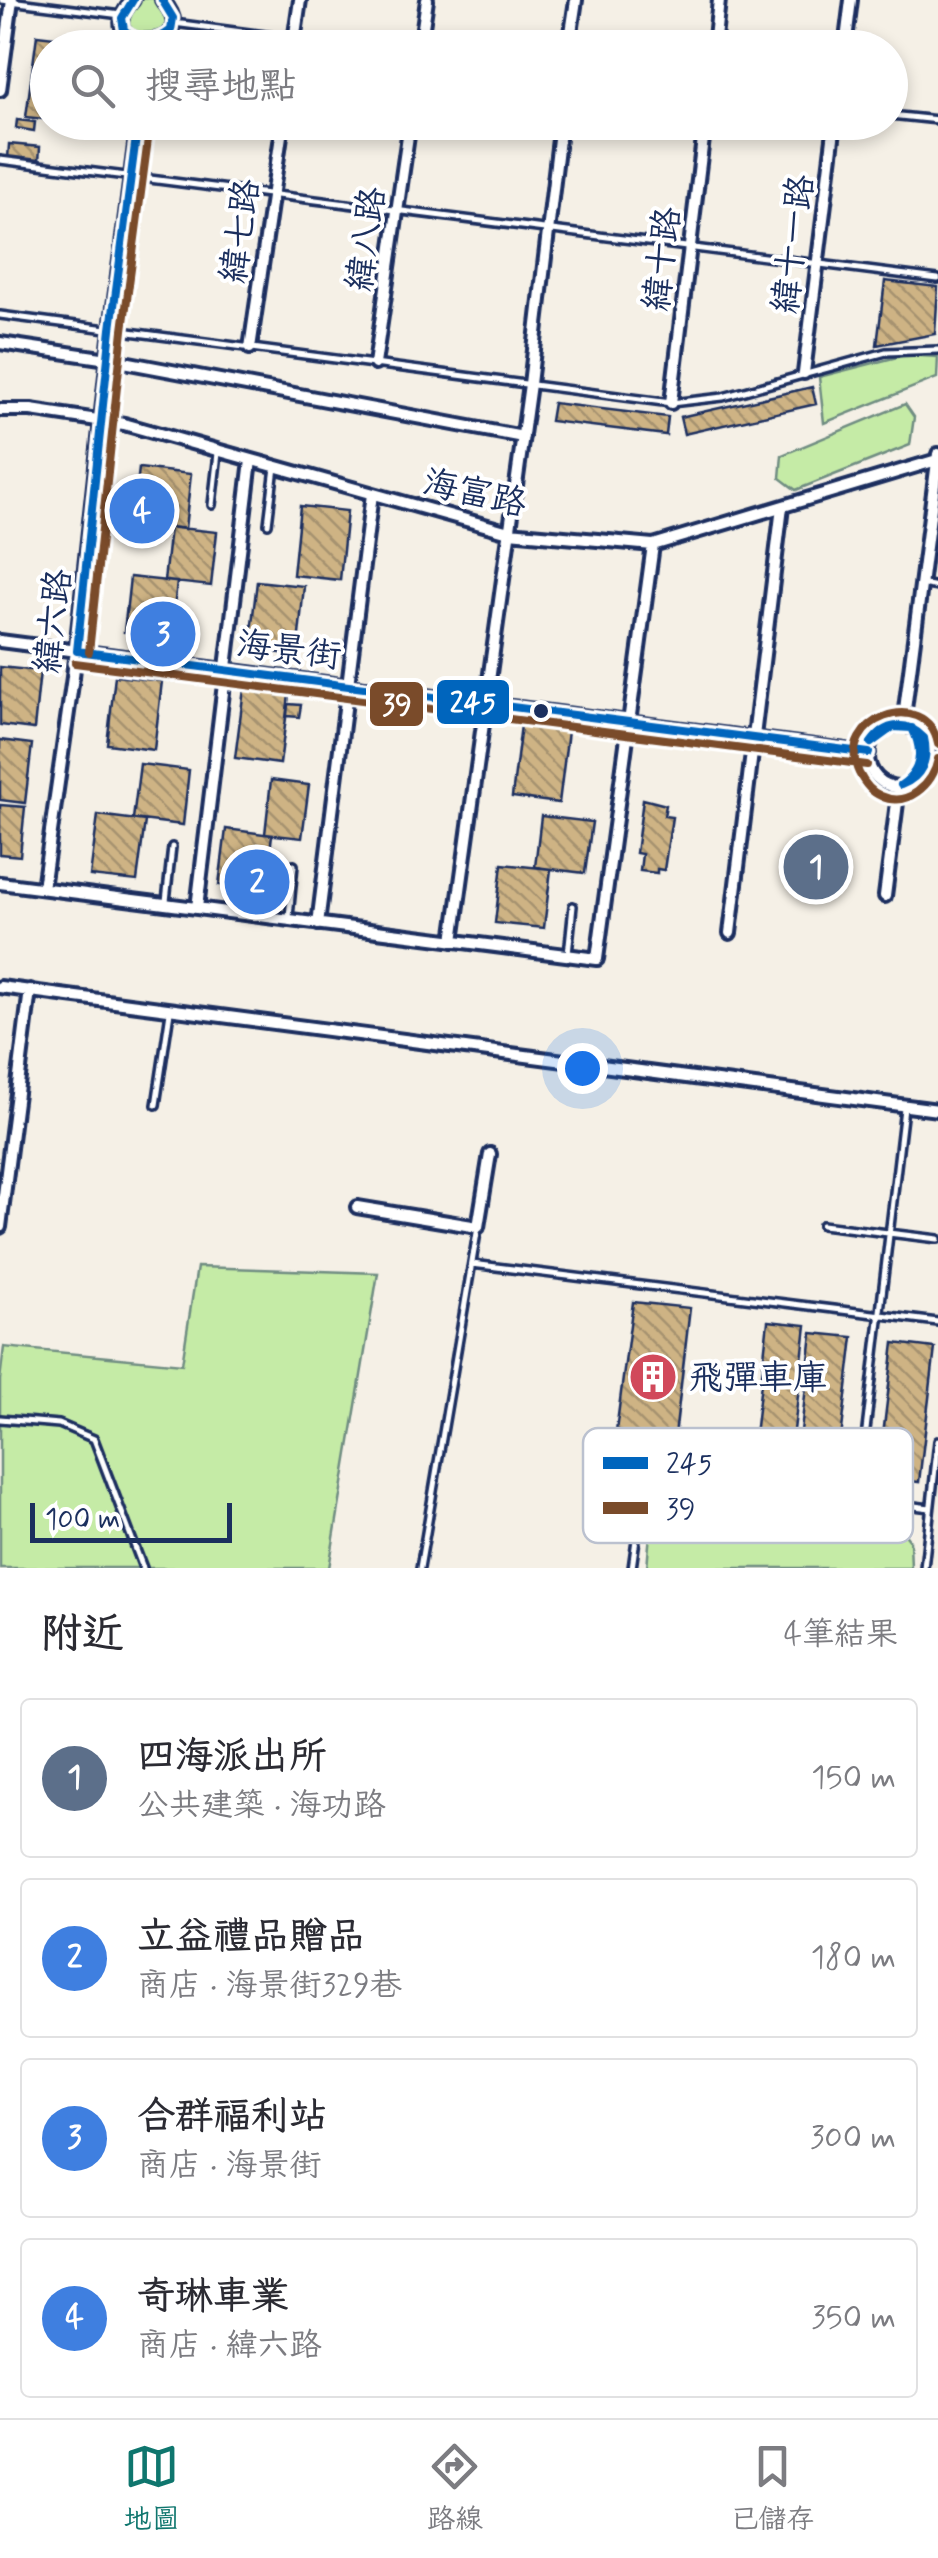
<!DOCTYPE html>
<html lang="zh-TW">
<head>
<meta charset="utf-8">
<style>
  body { margin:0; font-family:Mynerve,"LXGW WenKai TC",sans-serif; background:#f2f2f3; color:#2b2b33 }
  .scale { position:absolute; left:30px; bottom:25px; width:202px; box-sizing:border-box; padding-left:10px; border:5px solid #1b2f5e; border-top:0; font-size:28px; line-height:35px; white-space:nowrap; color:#1b2f5e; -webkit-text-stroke:8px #fff; paint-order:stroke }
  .you { position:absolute; left:582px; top:1068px; width:35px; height:35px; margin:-25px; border:8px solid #fff; border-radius:50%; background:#1a73e8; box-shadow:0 0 0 15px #1a73e833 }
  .badge { display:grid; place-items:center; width:65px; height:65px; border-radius:50%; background:#0f766e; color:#fff; font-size:32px; font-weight:700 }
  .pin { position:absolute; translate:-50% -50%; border:5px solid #fff; box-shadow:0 2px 10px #0006 }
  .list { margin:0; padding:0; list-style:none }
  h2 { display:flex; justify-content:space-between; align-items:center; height:130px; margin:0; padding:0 40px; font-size:42px }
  h2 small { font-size:32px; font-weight:400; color:#7c7c81 }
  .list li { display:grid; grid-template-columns:65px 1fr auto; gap:30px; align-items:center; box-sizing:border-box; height:160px; margin:0 20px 20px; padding:0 20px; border:2px solid #e1e1e2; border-radius:10px }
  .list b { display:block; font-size:38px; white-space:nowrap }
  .list p { margin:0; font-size:32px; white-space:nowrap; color:#7c7c81 }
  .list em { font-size:32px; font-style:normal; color:#7c7c81 }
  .icon { flex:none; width:55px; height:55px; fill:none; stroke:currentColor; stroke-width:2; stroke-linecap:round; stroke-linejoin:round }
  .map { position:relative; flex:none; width:938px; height:1568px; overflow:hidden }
  .search { position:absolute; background:#fff; box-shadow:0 5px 15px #0003; left:30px; right:30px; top:30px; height:110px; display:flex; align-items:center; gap:25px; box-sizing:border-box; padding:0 35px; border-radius:55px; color:#7c7c81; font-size:38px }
  .sheet { height:850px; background:#fff }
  nav { display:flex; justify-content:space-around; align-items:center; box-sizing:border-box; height:140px; border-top:2px solid #e1e1e2; background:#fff; font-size:28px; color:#7c7c81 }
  nav a { display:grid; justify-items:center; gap:5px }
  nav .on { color:#0f766e }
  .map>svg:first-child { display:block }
  .green { fill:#c5eba6; stroke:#708d82; stroke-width:2.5 }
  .building { fill:url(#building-back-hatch); stroke:#1b2f5e; stroke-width:2.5 }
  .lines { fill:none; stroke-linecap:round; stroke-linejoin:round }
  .lane-casing { stroke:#1b2f5e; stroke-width:12 }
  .street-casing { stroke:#1b2f5e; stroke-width:18 }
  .lane { stroke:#fff; stroke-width:5 }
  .street { stroke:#fff; stroke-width:10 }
  .bus-1-casing { stroke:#fff; stroke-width:15 }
  .bus-2-casing { stroke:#fff; stroke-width:15 }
  .bus-1 { stroke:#0065bd; stroke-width:8 }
  .bus-2 { stroke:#7a4b2a; stroke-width:8 }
  .bus-dot { fill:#1b2f5e; stroke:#fff; stroke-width:4 }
  .labels { text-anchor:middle; stroke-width:8; stroke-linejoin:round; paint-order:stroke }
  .street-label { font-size:35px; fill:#1b2f5e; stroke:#fff }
  .poi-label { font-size:35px; fill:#1b2f5e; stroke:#fff; text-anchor:start }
  .key { fill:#fff; stroke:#bbc1cf; stroke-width:2.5 }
  .key-label { font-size:28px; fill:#1b2f5e }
  .line-badge { stroke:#fff; stroke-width:4 }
  .badge-label { font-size:28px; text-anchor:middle; font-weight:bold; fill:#fff }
</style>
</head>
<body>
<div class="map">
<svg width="938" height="1568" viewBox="0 0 938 1568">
  <defs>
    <pattern id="building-back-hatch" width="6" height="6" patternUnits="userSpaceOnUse" patternTransform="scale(2.5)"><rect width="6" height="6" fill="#ceb384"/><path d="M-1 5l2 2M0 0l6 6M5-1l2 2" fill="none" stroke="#a6926f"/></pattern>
  </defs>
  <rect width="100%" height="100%" fill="#f5f0e6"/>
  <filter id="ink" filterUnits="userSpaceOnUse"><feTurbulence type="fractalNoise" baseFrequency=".01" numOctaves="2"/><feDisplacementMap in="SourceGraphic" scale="20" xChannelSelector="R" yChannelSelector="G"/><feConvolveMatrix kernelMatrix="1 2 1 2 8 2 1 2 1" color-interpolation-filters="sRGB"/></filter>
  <g filter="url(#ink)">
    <path class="green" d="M128 18a20 20 0 1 1 40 0a20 20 0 1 1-40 0Z
      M905,355L938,357L937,378L824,423L819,377Z
      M905,404L914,417L910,445L796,490L780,478L782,455Z
      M197,1267L378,1273L329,1568H0V1380L4,1347L182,1364Z
      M691,1490L890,1515L910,1541L911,1568H647C651,1528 647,1502 691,1490Z"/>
    <path class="building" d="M37,35L55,37L54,48H48L44,119L26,117Z
      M17,120L35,122L34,131L16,128Z
      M9,144L40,147L39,162L8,159Z
      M885,281L938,287L935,334L877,345Z
      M812,387L816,404L684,434L680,417Z
      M553,403L668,417L666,435L550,421Z
      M139,468L191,474L185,529L133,523Z
      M300,506L347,511L340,580L293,575Z
      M170,527L217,532L211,586L164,581Z
      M130,577L177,582L171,637L124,632Z
      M257,581L304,586L297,655L249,649Z
      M0,667L40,671L34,729L0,725Z
      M115,676L162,681L154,750L107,744Z
      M244,689L289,695L280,764L235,758Z
      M288,704L301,705L299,717L287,716Z
      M521,725L568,731L559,803L512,797Z
      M0,740L32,744L25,803L0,800Z
      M140,764L189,770L183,825L133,819Z
      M271,780L309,785L302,838L265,834Z
      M643,799L666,805L664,816L672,817L664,870L657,869V873L640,871L642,854L636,853Z
      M0,805L25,807L20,856L0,854Z
      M98,815L145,821L137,881L90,876Z
      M541,816L592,822L585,873L535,867Z
      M226,829L272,835L265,890L219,885Z
      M806,845L831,849L826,889L801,885Z
      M502,864L551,869L544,928L495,923Z
      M633,1302L690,1308L673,1453L614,1446Z
      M768,1321L806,1325L791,1457L753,1453Z
      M812,1333L853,1337L837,1472L797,1467Z
      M894,1343L935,1348L919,1482L878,1477Z"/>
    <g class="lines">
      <g class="lane-casing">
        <path id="lane" d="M2,0L121,15
          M174,23L364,48
          M890,115L938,120
          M0,160L938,279
          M0,315L671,403L723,397L886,352L938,350
          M212,505L218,453
          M268,524L275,467
          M921,584L938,587
          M166,901L172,847
          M289,917L294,865
          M568,954L573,906
          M156,1105L170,1012
          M822,1225L938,1239
          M472,1264L938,1322
          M0,1419L59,1424L94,1439L143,1568
          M858,1498L904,1108
          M420,1568L478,1227
          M632,1568L641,1504L646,1491L678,1476L930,1508
          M924,1568L938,1441"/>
      </g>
      <g class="street-casing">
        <path id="street" d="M133,0C84,54 210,54 162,0
          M569,46L576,0
          M293,48L300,0
          M420,48L427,0
          M714,48L719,0
          M845,48L851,0
          M0,90L12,0
          M0,343L108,359L523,437
          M250,348L283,122
          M375,364L410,122
          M804,373L835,122
          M671,403L705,122
          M0,410H31L124,424L509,532L653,545L937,460
          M0,641L869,753
          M903,725L938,454
          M868 756a31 31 0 1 1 62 0a31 31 0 1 1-62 0Z
          M0,883L597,959L653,545
          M43,888L73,677L111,329L138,122
          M885,896L899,787
          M197,908L251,460
          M318,924L372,494
          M730,933L782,507
          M453,941L530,384L561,122
          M0,987L938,1110
          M357,1207L478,1227L490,1154
          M0,1227L30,990"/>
      </g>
      <use href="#lane" class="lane"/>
      <use href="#street" class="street"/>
      <g class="bus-1-casing">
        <path id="bus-1" d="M133,0L122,18L124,30C139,43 155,43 171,30L173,18L162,0
          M77,651L869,753
          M77,651L111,329L138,122
          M871,743C885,722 907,720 924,738C929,760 922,777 901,785
          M871,743L893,727L912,728C923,750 922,771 901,785"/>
      </g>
      <g class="bus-2-casing">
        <path id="bus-2" d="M89,652L123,330L150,124
          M75,663L867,765
          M938,744C926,685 834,720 859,773C864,783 871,792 881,796C907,808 933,785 938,759"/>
      </g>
      <use href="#bus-1" class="bus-1"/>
      <use href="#bus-2" class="bus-2"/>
    </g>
  </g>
  <defs>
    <g id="building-disc" transform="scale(2.5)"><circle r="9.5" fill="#d1495b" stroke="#fff"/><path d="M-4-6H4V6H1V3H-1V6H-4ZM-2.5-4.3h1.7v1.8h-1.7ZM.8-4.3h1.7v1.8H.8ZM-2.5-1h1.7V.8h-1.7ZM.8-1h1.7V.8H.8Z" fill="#fff"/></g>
  </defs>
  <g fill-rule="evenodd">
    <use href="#building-disc" x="653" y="1377"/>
  </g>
  <circle class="bus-dot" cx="541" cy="711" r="9"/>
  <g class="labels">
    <g class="street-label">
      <text transform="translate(239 231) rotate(-82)" y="12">緯七路</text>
      <text transform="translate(365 239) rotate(-82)" y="12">緯八路</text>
      <text transform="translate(792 244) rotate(-83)" y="12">緯十一路</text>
      <text transform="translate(661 259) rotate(-83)" y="12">緯十路</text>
      <text transform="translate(475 492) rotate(13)" y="12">海富路</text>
      <text transform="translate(52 621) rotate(-83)" y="12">緯六路</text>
      <text transform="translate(289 649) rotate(7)" y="12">海景街</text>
    </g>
    <g class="poi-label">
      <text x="688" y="1389">飛彈車庫</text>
    </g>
  </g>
  <rect x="583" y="1428" width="330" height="115" rx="15" class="key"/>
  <rect x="603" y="1457" width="45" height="12" fill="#0065bd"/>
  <rect x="603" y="1502" width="45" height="12" fill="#7a4b2a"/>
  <g class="key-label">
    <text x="666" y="1473">245</text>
    <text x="666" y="1518">39</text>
  </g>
  <g class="line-badge">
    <rect x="435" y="678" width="76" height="48" rx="10" fill="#0065bd"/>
    <rect x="368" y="680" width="57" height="48" rx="10" fill="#7a4b2a"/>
  </g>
  <g class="badge-label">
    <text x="473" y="712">245</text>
    <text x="397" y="714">39</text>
  </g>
</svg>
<div class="scale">100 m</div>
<div class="you"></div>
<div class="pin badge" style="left:816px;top:867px;background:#5c6f8a">1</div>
<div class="pin badge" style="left:257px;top:882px;background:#3f7fe0">2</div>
<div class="pin badge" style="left:163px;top:634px;background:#3f7fe0">3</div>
<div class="pin badge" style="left:142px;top:511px;background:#3f7fe0">4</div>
<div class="search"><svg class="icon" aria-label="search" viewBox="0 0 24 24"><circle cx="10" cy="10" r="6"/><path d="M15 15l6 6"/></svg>搜尋地點</div>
</div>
<section class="sheet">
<h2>附近<small>4筆結果</small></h2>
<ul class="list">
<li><span class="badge" style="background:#5c6f8a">1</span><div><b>四海派出所</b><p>公共建築 · 海功路</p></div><em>150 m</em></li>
<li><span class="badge" style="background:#3f7fe0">2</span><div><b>立益禮品贈品</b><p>商店 · 海景街329巷</p></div><em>180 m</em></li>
<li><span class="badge" style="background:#3f7fe0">3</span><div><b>合群福利站</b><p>商店 · 海景街</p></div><em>300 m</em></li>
<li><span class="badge" style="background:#3f7fe0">4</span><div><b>奇琳車業</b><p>商店 · 緯六路</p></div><em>350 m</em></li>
</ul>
</section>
<nav>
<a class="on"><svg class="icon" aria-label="map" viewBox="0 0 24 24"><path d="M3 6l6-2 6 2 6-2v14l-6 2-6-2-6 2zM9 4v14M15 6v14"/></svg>地圖</a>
<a><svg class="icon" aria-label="directions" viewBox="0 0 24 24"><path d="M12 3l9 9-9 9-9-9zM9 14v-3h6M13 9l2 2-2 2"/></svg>路線</a>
<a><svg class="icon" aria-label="saved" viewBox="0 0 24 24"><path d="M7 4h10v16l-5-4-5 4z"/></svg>已儲存</a>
</nav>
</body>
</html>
